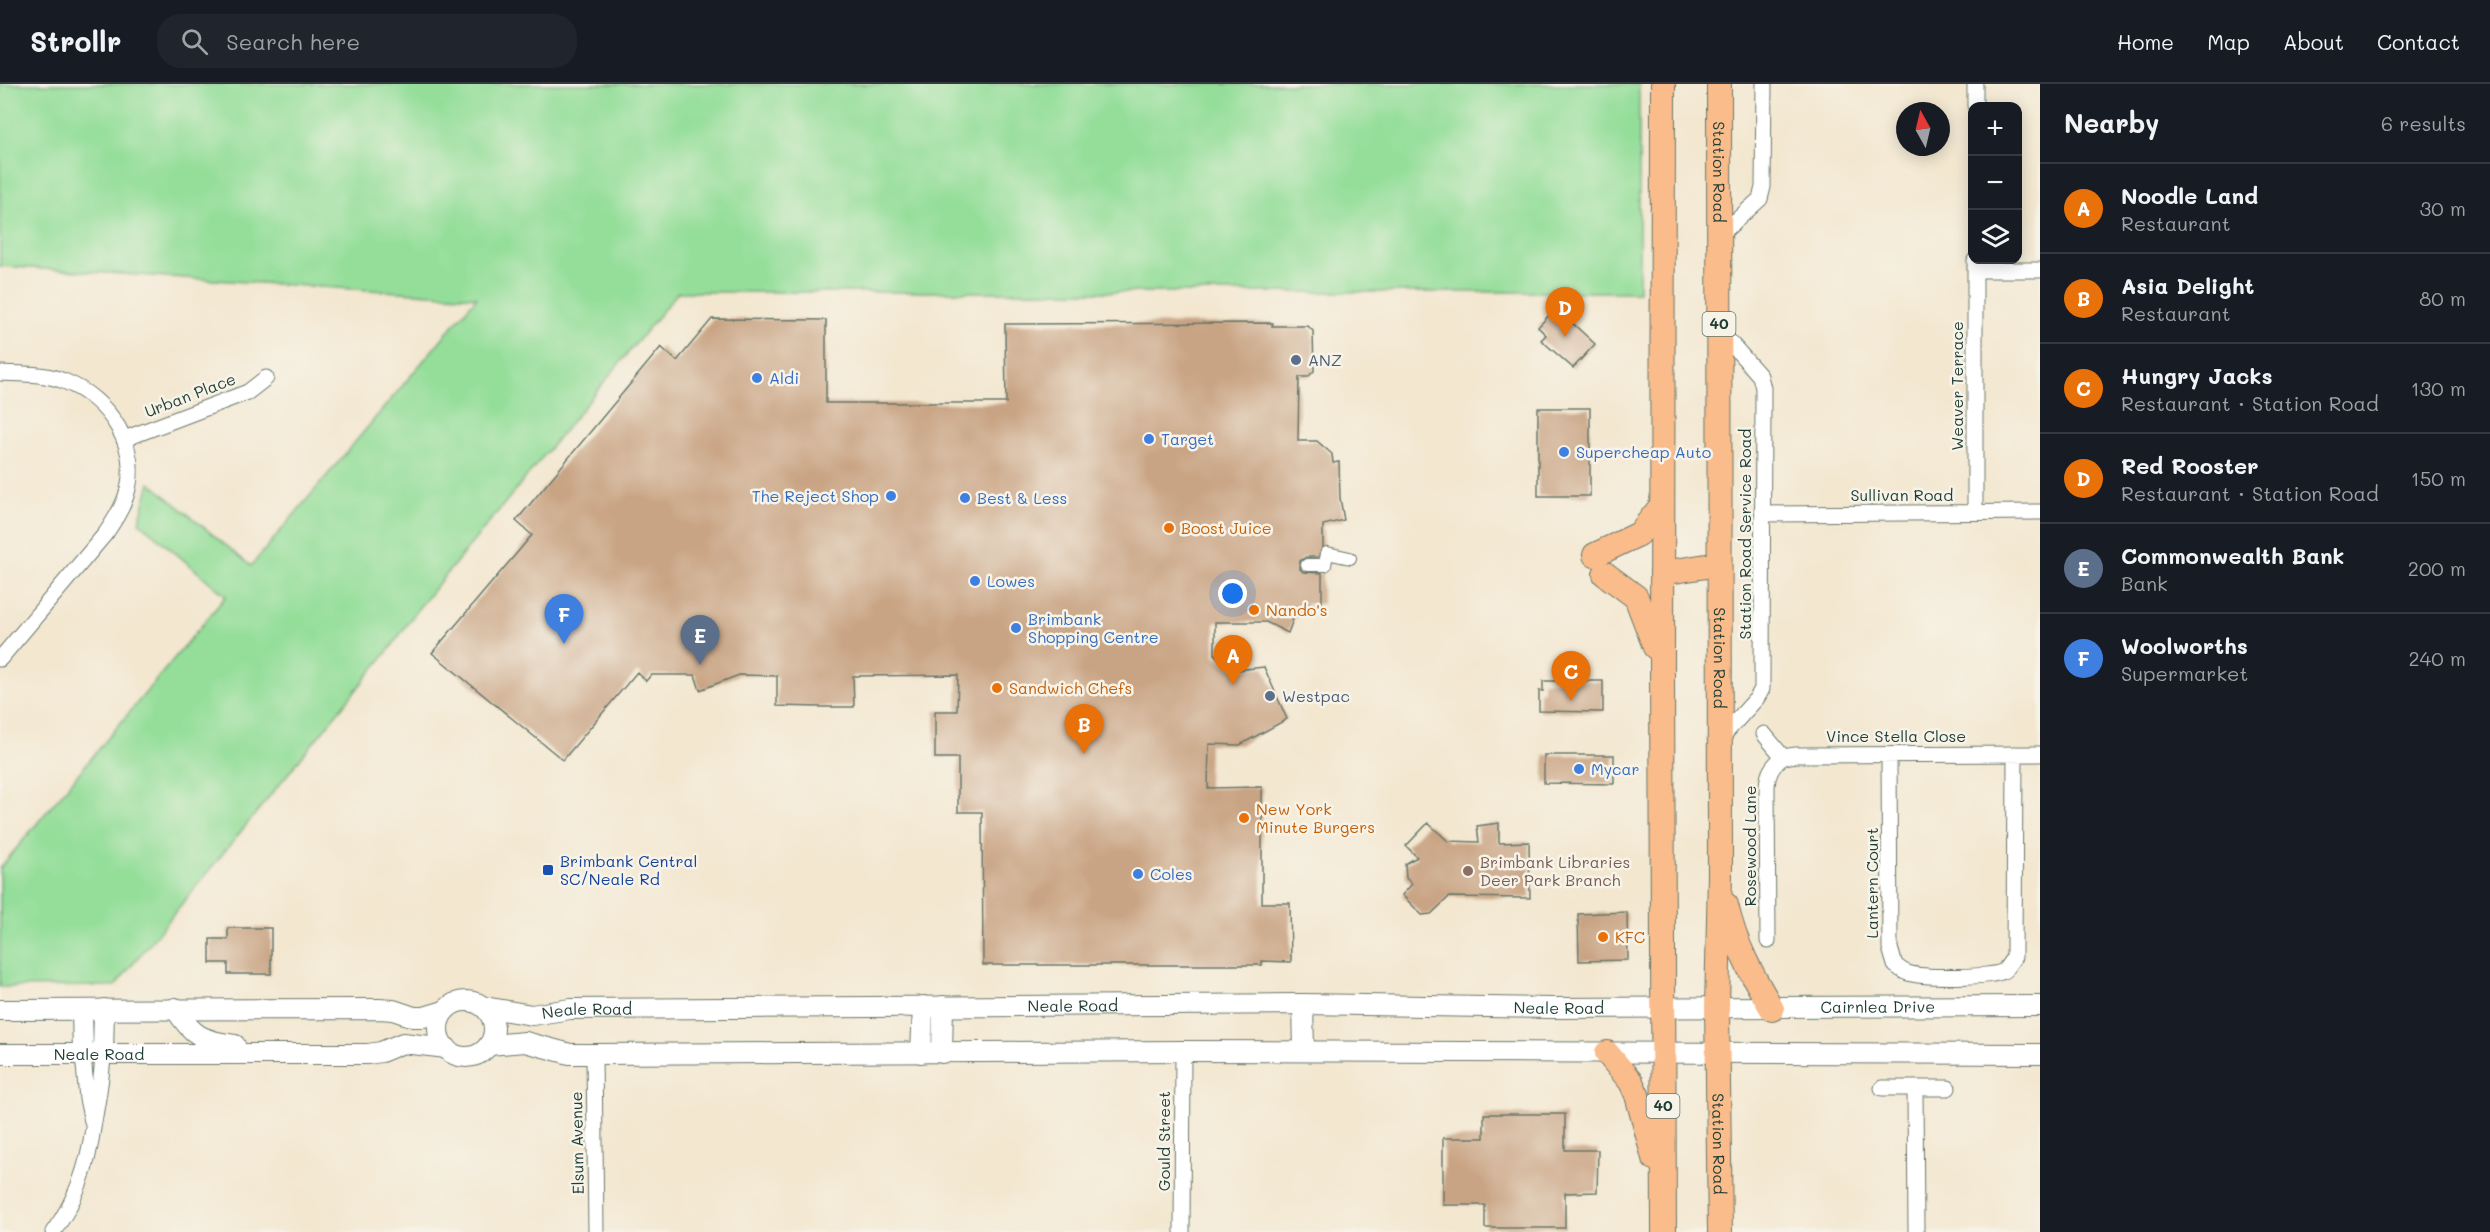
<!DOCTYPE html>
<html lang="en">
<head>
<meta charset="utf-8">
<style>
  body { margin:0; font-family:Mali,sans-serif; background:#20242c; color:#f1f3f6 }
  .controls { position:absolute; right:18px; top:18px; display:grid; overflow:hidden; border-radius:12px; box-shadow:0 3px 15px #0003 }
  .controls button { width:54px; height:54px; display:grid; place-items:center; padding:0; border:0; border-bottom:2px solid #363941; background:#171b24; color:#f1f3f6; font:30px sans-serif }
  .compass { position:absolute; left:1896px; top:18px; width:54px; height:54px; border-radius:50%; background:#171b24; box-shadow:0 3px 15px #0003; rotate:352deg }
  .you { position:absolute; left:1233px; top:510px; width:21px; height:21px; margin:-15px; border:4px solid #fff; border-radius:50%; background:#1a73e8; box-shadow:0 0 0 9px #1a73e833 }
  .badge { display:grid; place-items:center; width:39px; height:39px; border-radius:50%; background:#ea580c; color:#fff; font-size:20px; font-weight:700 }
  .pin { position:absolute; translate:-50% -50px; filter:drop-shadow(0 2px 3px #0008) }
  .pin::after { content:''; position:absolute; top:32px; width:21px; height:18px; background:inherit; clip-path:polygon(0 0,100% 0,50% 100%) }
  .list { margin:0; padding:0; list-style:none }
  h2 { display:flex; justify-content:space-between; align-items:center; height:78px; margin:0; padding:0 24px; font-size:26px }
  h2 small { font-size:20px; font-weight:400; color:#9ea1a6 }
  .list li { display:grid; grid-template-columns:39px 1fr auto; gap:18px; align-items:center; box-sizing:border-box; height:90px; padding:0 24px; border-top:2px solid #363941 }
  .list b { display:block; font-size:22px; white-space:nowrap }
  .list p { margin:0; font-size:20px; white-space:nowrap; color:#9ea1a6 }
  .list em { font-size:20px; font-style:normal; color:#9ea1a6 }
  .icon { flex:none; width:33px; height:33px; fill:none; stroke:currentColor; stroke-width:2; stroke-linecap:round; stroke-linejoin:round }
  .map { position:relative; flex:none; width:2040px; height:1148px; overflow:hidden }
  header { display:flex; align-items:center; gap:36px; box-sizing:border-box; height:84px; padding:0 30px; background:#171b24; border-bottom:2px solid #363941 }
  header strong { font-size:28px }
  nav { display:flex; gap:33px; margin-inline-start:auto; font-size:21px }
  .search { width:420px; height:54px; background:#20242c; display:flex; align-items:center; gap:15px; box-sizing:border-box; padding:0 21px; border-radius:24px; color:#9ea1a6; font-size:22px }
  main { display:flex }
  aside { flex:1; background:#171b24 }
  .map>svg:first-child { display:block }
  .green { fill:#94de9a; stroke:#5a8e67; stroke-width:1.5 }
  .building { fill:#c9a484 }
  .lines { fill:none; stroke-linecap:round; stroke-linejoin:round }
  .pedestrian-casing { stroke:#69786b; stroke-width:14 }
  .minor-casing { stroke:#69786b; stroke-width:17 }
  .tertiary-casing { stroke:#69786b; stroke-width:22 }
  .primary-casing { stroke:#69786b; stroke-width:26 }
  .pedestrian { stroke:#fff; stroke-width:12 }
  .minor { stroke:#fff; stroke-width:15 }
  .tertiary { stroke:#fff; stroke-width:20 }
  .primary { stroke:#f9bc8a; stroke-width:24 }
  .service-dot { fill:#5c6f8a; stroke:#f7f3e8; stroke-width:2 }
  .shop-dot { fill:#3f7fe0; stroke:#f7f3e8; stroke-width:2 }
  .food-dot { fill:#e8710a; stroke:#f7f3e8; stroke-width:2 }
  .transit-dot { fill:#1a4fb4; stroke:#f7f3e8; stroke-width:2 }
  .education-dot { fill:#8d6e63; stroke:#f7f3e8; stroke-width:2 }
  .labels { text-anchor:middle; stroke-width:5; stroke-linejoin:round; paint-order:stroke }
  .shield { fill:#f7f3e8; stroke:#60746a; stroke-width:1.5 }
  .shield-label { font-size:15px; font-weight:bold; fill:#1f3d34 }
  .street-label { font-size:16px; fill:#1f3d34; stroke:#f7f3e8 }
  .service-label { font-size:16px; fill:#4e5e75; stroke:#f7f3e8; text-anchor:start }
  .shop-label { font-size:16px; fill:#366cbe; stroke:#f7f3e8; text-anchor:start }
  .food-label { font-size:16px; fill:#c56008; stroke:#f7f3e8; text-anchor:start }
  .transit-label { font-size:16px; fill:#164399; stroke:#f7f3e8; text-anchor:start }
  .education-label { font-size:16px; fill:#785e54; stroke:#f7f3e8; text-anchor:start }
</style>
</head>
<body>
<header>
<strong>Strollr</strong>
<div class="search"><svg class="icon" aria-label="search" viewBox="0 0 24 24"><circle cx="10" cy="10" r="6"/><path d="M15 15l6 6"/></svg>Search here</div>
<nav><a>Home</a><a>Map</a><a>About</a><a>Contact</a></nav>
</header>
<main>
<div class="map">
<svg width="2040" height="1148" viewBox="0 0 2040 1148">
  <rect width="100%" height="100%" fill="#f7f3e8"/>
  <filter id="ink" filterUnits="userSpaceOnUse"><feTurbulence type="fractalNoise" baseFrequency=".0167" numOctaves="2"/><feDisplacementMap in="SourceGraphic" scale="12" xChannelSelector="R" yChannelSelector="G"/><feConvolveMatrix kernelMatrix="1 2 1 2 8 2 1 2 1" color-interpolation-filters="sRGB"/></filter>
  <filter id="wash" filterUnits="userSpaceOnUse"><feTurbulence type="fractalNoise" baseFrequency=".008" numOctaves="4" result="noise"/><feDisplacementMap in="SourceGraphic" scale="24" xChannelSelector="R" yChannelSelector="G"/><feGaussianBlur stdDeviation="1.35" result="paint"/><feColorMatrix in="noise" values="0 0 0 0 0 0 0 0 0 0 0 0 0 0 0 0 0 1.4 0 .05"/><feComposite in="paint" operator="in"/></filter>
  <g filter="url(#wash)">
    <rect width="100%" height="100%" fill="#f3e7d0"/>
    <path class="green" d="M0,0H1639V208H678L417,526L392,562L115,902L0,903V784L226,512L139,438L150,399L251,482L477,213L0,182Z"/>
    <g id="blocks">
      <path class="building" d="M1556,224L1595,260L1573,284L1541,256L1546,251L1538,243Z
        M712,235L826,236V319H1006L1005,240L1273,239L1272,242H1308L1313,247L1314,287L1308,293H1299L1298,357H1317L1332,370L1333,379L1339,378L1340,414L1344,436L1323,441V462L1318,473H1306L1300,477V485L1303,488L1322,489V520H1306L1308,530L1294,533L1288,549L1266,538H1215V571L1225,581L1237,586L1264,583L1287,635L1240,661L1209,660L1208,704L1262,703V819H1290L1291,878L1262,877V881H983L982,728H958V674H935V627H957L958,591L853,592L854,623H823L777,622V592L739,591L700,606L695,591H651L646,597L637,588L563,676L432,569L532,451L516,437L661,263L677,277Z
        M1538,324H1590V412H1538Z
        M1543,597H1603V628L1539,627V607H1543Z
        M1544,671H1614V700L1544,699Z
        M1428,739L1448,757L1479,758L1477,742L1499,739V759L1529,758L1530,814L1449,813L1431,830L1422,831L1402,811L1412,800L1406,794L1405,780L1417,773L1406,762Z
        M1627,828L1628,876L1579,877L1578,830Z
        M228,844H271V890H228V879H210V855H228Z
        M1484,1030H1565V1066H1598L1597,1108L1565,1109V1144H1485V1121H1443V1054H1484Z"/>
    </g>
  </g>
  <g filter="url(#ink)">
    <use href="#blocks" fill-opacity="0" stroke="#69786b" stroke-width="1.5"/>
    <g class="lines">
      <g class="pedestrian-casing">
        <path id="pedestrian" d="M1307,481H1325L1327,469L1350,474"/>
      </g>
      <g class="minor-casing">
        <path id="minor" d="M1975,0V22
          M1719,152L1760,115L1763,103L1764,0
          M1975,186H2040
          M1719,246L1760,292L1763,304L1762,605L1757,614L1720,655
          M0,289C21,290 45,289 64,297C109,315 142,363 126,412C122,425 114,437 106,449L0,575
          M124,355L248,308L266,294
          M1975,428V176
          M1763,430L2040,428
          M1764,650L1783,673L1796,671L2040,670
          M1889,671L1890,864L1895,881C1899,884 1903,888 1908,889C1923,894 1990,894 2004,887L2014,873L2015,670
          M1768,857L1767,702C1768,689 1772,682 1783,673
          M83,970L87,1015L92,1037
          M594,970L596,1148
          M1882,1004H1948
          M1915,1004L1916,1148
          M53,1148C76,1117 88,1083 93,1044C97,1019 102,996 103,970
          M1182,1148L1183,967"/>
      </g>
      <g class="tertiary-casing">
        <g id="tertiary">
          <circle cx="466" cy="945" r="28"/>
          <path d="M1303,920L1304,967"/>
          <path id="s1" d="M484,923L532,931L570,925L1303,920L1552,924L2040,922"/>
          <path d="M175,924C192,952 203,957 235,961"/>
          <path d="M0,926L379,925L393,926L414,933H424L444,927"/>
          <path d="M82,926L83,970"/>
          <path d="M489,961L525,958L570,970H594L1183,967L2040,970"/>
          <path d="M921,969L923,922"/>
          <path d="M942,969L943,922"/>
          <path id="s2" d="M0,970H368L381,968L403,959L447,964"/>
          <path d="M103,970L104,925"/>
        </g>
      </g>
      <g class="primary-casing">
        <g id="primary">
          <path d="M1663,0L1662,582L1664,1148"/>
          <path id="s3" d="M1719,0L1720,789L1717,924L1720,1148"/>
          <path d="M1595,471L1639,450L1662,421"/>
          <path d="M1662,489L1719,480"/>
          <path d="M1605,490L1636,513L1655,563"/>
          <path d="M1726,821C1735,861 1752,891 1772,925"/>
          <path d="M1607,969L1631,998L1637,1011L1654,1074"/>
        </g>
      </g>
      <use href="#pedestrian" class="pedestrian"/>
      <use href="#minor" class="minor"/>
      <use href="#tertiary" class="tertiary"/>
      <use href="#primary" class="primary"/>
    </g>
  </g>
  <g class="service-dot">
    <circle cx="1296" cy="276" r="6"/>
    <circle cx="1270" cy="612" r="6"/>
  </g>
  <g class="shop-dot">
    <circle cx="757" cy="294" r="6"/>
    <circle cx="1149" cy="355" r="6"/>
    <circle cx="1564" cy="368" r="6"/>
    <circle cx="891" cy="412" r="6"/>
    <circle cx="965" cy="414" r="6"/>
    <circle cx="975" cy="497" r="6"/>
    <circle cx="1016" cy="544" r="6"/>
    <circle cx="1579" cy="685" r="6"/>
    <circle cx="1138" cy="790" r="6"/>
  </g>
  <g class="food-dot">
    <circle cx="1169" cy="444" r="6"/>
    <circle cx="1254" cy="526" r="6"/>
    <circle cx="997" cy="604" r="6"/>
    <circle cx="1244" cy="734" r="6"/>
    <circle cx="1603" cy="853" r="6"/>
  </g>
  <rect class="transit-dot" x="542" y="780" width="12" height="12" rx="3"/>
  <circle class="education-dot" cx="1468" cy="787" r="6"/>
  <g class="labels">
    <g class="shield">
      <rect x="1702.5" y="228" width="33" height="24" rx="4.5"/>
      <rect x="1646.5" y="1010" width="33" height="24" rx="4.5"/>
    </g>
    <g class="shield-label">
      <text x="1719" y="245">40</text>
      <text x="1663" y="1027">40</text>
    </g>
    <g class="street-label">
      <text dy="6" stroke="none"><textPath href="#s3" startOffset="88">Station Road</textPath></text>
      <text transform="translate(1957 302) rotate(-90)" y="6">Weaver Terrace</text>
      <text transform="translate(190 311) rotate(-21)" y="6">Urban Place</text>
      <text x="1902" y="417">Sullivan Road</text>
      <text transform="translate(1745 450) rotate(-90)" y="6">Station Road Service Road</text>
      <text dy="6" stroke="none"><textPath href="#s3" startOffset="574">Station Road</textPath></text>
      <text x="1896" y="658">Vince Stella Close</text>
      <text transform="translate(1750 762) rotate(-90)" y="6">Rosewood Lane</text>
      <text transform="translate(1872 799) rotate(-90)" y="6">Lantern Court</text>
      <text dy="6" stroke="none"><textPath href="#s1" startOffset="590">Neale Road</textPath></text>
      <text dy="6" stroke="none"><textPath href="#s1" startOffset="1076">Neale Road</textPath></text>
      <text dy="6" stroke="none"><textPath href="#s1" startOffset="1395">Cairnlea Drive</textPath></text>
      <text dy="6" stroke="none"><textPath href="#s1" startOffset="104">Neale Road</textPath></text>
      <text dy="6" stroke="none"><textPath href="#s2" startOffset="99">Neale Road</textPath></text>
      <text transform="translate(1164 1057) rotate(-90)" y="6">Gould Street</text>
      <text transform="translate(577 1059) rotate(-91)" y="6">Elsum Avenue</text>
      <text dy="6" stroke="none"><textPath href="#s3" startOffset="1060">Station Road</textPath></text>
    </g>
    <g class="service-label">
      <text x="1308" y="282">ANZ</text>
      <text x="1282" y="618">Westpac</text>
    </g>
    <g class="shop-label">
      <text x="769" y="300">Aldi</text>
      <text x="1161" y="361">Target</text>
      <text x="1576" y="374">Supercheap Auto</text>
      <text x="879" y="418" text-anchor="end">The Reject Shop</text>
      <text x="977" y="420">Best &amp; Less</text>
      <text x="987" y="503">Lowes</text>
      <text x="1028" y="541">Brimbank<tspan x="1028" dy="18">Shopping Centre</tspan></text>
      <text x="1591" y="691">Mycar</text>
      <text x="1150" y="796">Coles</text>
    </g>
    <g class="food-label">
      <text x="1181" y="450">Boost Juice</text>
      <text x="1266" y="532">Nando's</text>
      <text x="1009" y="610">Sandwich Chefs</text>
      <text x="1256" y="731">New York<tspan x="1256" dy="18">Minute Burgers</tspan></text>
      <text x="1615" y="859">KFC</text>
    </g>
    <g class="transit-label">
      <text x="560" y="783">Brimbank Central<tspan x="560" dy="18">SC/Neale Rd</tspan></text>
    </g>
    <g class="education-label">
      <text x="1480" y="784">Brimbank Libraries<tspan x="1480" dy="18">Deer Park Branch</tspan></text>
    </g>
  </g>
</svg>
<div class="controls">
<button>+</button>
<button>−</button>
<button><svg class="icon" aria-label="layers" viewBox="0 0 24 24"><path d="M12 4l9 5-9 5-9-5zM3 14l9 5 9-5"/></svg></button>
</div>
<svg class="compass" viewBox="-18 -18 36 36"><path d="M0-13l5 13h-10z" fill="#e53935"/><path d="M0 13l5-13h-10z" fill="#9ea1a6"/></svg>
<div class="you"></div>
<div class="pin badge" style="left:1233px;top:601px;background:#e8710a">A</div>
<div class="pin badge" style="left:1084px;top:670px;background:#e8710a">B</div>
<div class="pin badge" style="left:1571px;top:617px;background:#e8710a">C</div>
<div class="pin badge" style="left:1565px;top:253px;background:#e8710a">D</div>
<div class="pin badge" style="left:700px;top:581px;background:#5c6f8a">E</div>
<div class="pin badge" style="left:564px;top:560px;background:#3f7fe0">F</div>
</div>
<aside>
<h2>Nearby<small>6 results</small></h2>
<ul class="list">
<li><span class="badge" style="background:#e8710a">A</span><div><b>Noodle Land</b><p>Restaurant</p></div><em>30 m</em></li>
<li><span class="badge" style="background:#e8710a">B</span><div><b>Asia Delight</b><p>Restaurant</p></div><em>80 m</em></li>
<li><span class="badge" style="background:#e8710a">C</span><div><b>Hungry Jacks</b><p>Restaurant · Station Road</p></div><em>130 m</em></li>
<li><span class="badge" style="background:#e8710a">D</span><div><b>Red Rooster</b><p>Restaurant · Station Road</p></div><em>150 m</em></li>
<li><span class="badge" style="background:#5c6f8a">E</span><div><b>Commonwealth Bank</b><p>Bank</p></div><em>200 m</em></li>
<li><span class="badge" style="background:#3f7fe0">F</span><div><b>Woolworths</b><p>Supermarket</p></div><em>240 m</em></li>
</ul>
</aside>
</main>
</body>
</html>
